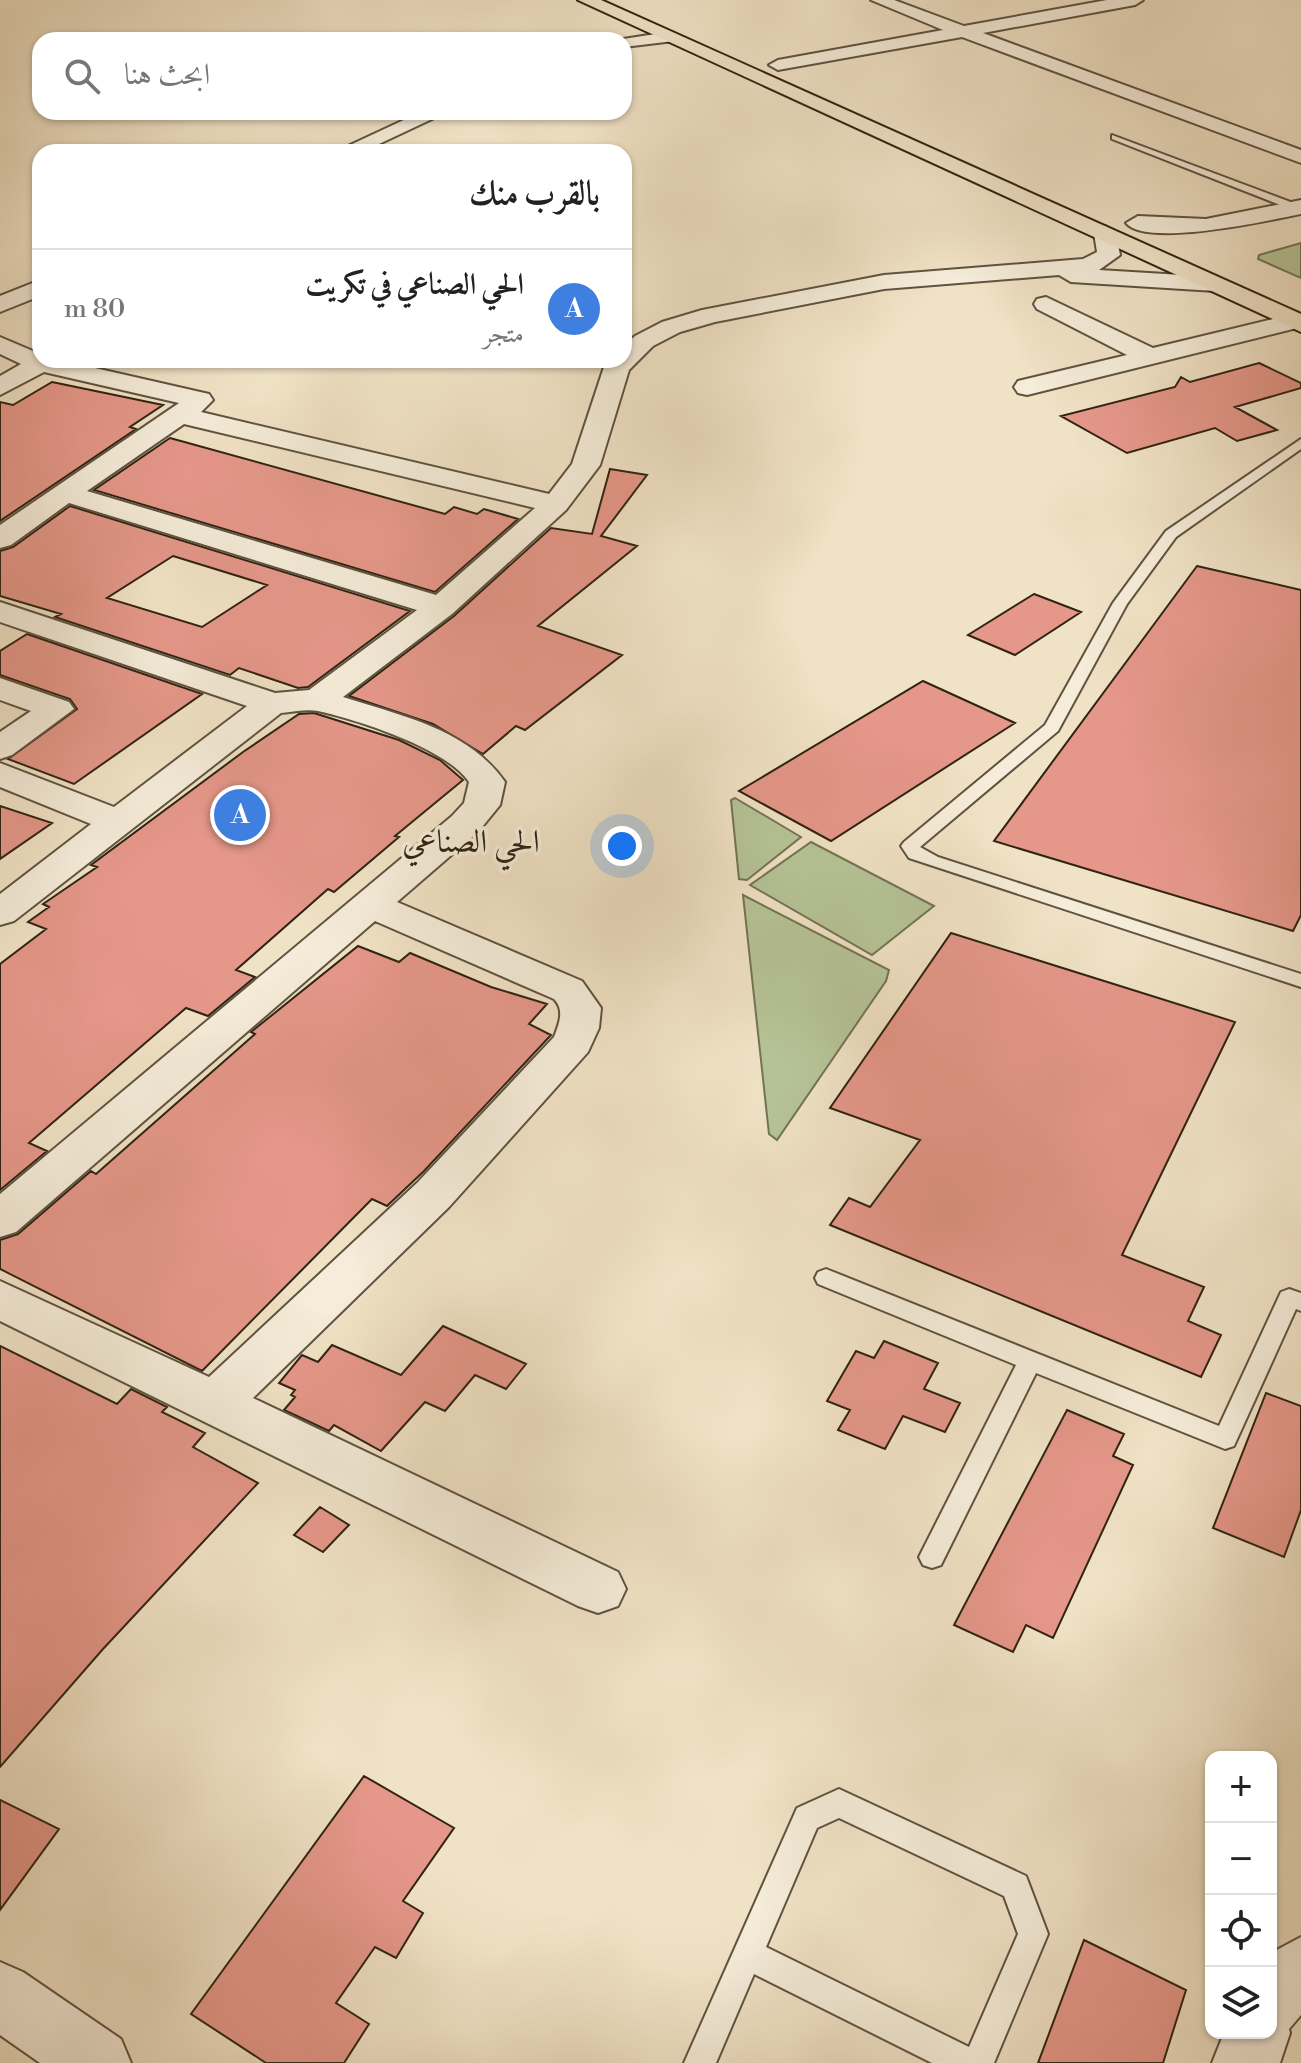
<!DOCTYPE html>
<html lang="ar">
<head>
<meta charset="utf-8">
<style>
  body { margin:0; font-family:"Libre Bodoni",Amiri,serif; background:#f2f2f2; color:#222; direction:rtl }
  .controls { position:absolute; right:24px; bottom:24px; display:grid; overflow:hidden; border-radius:16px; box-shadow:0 2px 6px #0004 }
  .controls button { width:72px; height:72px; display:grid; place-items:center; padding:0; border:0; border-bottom:2px solid #e0e0e0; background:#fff; color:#222; font:40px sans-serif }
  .you { position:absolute; left:622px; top:846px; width:28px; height:28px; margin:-20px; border:6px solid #fff; border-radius:50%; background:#1a73e8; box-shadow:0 0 0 12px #1a73e833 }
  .badge { display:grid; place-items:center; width:52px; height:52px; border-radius:50%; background:#ea580c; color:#fff; font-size:26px; font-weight:700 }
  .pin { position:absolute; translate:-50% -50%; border:4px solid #fff; box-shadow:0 2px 8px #0006 }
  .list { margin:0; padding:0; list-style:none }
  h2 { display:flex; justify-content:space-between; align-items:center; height:104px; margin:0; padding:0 32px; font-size:34px }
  h2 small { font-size:26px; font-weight:400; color:#767676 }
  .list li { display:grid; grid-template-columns:52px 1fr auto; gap:24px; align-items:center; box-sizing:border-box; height:120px; padding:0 32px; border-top:2px solid #e0e0e0 }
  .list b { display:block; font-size:30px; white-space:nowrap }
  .list p { margin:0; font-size:26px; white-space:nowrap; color:#767676 }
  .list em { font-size:26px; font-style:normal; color:#767676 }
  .icon { flex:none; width:44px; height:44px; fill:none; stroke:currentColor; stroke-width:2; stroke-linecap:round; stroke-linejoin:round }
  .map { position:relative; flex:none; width:1301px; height:2063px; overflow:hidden; direction:ltr }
  .search { position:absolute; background:#fff; box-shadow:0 2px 6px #0004; left:32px; top:32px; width:600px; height:88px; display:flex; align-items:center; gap:20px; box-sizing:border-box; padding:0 28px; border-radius:24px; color:#767676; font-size:30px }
  .panel { position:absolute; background:#fff; box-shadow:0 2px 6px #0004; left:32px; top:144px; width:600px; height:224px; border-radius:24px; direction:rtl }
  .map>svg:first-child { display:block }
  .green { fill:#b6c497; stroke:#727455; stroke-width:2 }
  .building { fill:#e59789; stroke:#2f2313; stroke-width:2; fill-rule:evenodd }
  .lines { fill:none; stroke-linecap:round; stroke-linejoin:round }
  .service-casing { stroke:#5f5340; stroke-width:4 }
  .minor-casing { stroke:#5f5340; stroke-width:4 }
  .tertiary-casing { stroke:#5f5340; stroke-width:4 }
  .primary-casing { stroke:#2f2313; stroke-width:4 }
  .service { fill:#f5ecd9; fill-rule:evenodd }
  .minor { fill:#f5ecd9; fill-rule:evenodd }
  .tertiary { fill:#f5ecd9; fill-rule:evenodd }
  .primary { fill:#f0e2c5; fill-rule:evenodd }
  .labels { text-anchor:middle; stroke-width:7; stroke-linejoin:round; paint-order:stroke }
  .neighbourhood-label { font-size:32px; fill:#2f2313; stroke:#f5ecd9 }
</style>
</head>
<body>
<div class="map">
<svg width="1301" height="2063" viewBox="0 0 1301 2063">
  <rect width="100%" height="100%" fill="#f0e2c5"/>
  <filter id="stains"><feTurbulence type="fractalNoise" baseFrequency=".0025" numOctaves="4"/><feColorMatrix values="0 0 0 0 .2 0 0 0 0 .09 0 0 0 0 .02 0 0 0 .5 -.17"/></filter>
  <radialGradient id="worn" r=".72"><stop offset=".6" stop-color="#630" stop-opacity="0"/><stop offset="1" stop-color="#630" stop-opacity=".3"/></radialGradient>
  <path class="green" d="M1301,243V278L1258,259L1259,255Z
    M735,798L801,837L747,880L739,879L731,800Z
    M811,842L934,906L872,955L750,885Z
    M743,895L889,970L886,981L777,1140L769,1134Z"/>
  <path class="building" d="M1259,363L1301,383V388L1235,407L1277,430L1237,441L1215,428L1127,453L1061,416L1175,387L1181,377L1190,382Z
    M52,382L163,405L130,427L136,429L0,521V402L13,405Z
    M170,438L445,514L454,507L477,514L484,509L518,519L435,592L94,490Z
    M610,469L647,475L601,536L637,546L538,626L622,655L525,730L516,726L483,754L433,724L349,696L454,616L551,528L592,534Z
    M70,506L410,611L308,687L298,688L239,668L230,675L55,617L61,614L0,596V551L13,547ZM173,556L267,585L202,627L107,598Z
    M1197,566L1301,590V915L1293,931L994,841Z
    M1034,594L1081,612L1015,655L968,635Z
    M27,634L202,694L74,784L8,759L77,709L70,699L0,675V651Z
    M923,681L1015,723L831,841L739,791Z
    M314,713L399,740L440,760L463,780L395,836L399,837L334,892L328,889L236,970L255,977L208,1016L186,1008L29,1143L47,1151L0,1190V964L46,929L28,922L49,907L43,904L97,867L91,865L243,752L299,714Z
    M0,806L52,823L0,859Z
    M951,933L1235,1022L1122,1255L1204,1287L1188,1321L1221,1335L1201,1377L830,1225L849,1198L870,1207L920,1140L830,1108Z
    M358,946L399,962L410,953L491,987L547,1004L529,1024L551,1035L424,1171L387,1206L372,1199L202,1371L0,1269V1240L18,1234L91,1171L96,1174L255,1034L251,1032Z
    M443,1326L526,1364L506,1389L475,1375L445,1411L425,1402L381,1451L334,1425L329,1431L284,1410L295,1397L291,1395L295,1390L279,1383L302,1355L318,1362L332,1345L401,1375Z
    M884,1341L938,1363L924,1389L960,1403L945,1432L903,1416L885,1449L838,1430L850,1410L827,1401L856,1351L874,1358Z
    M0,1346L117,1404L131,1389L167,1407L162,1412L205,1433L193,1447L258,1483L103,1649L0,1767Z
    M1266,1393L1301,1406V1510L1284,1557L1213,1528Z
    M1067,1410L1124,1434L1113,1456L1133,1465L1053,1638L1026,1625L1013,1652L954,1625Z
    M320,1507L349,1525L323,1552L294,1535Z
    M364,1776L454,1828L403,1901L423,1913L396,1958L375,1947L336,2003L369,2024L344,2063H266L191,2014Z
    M0,1800L59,1829L0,1910Z
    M1084,1940L1186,1990L1163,2063H1038Z"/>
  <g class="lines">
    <g class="service-casing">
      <path id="service" d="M1112,135L1301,206V210H1293L1112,139Z
        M1301,439V449L1176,537L1127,604L1058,731L920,847L938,857L1301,974V987L909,858L901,846L904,842L1045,725L1113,603L1166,531Z
        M826,1269L1219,1426L1281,1292L1289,1289L1301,1293V1311L1296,1309L1234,1446L1225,1449L1036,1373L941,1565L932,1568L923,1565L919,1557L1016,1365L818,1284L815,1278L818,1272Z
        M839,1789L1026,1876L1048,1934L994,2063H932L754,1974L716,2063H684L797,1808ZM839,1818L1004,1896L1018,1934L969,2047L766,1947L817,1828Z"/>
    </g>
    <g class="minor-casing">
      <path id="minor" d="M871,0H894L964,26L1107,0H1143L1135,5L983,33L1301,150V163L962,37L778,70L769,65L778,60L943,30Z
        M668,32L674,33V41L624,47V40H617Z
        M421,112H447L362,152H335Z
        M1105,226L1116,233L1120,255L1099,270L1215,277L1227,284L1215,291L1071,282L1059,275L884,289L715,322L680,332L653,346L629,370L600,465L566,510L452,614L343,697C402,716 468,729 505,782L500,805L478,832L397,902L582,981L601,1008L599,1028L588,1052L449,1207L253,1398L618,1572L626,1589L618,1606L598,1613L578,1606L0,1321V1281L209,1377L417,1183L554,1037C559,1024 565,1010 554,999L375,921L16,1232L0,1237V1194L452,816L464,803L469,782C446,748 358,720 318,711C307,709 293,712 281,713L14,921L0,925V894L91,824L0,787V763L114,807L247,706L0,622V602L275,693L309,690L417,610L69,503L11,545L0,548V525L179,403L44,372L0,395V376L21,364L0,354V337L40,354V360H60L209,394L213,400L201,412L549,494L572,464L604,367L610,360H624V346L635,336L662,322L702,310L884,275L1083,259L1097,252L1094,233ZM184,424L535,508L436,595L87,491Z
        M40,280V296L0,312V296Z
        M1046,297L1153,348L1294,314L1301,315V327L1027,395L1018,393L1014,387L1018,381L1127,355L1037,309L1034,304L1037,299Z
        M0,678L69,702L74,709L12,755L0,759V732L31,711L0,700Z
        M1301,1937V2015L1289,2029L1290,2033L1280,2063H1212L1224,2033H1271V1953Z
        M0,1962L23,1972L121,2039L131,2063H40L0,2035Z"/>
    </g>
    <g class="tertiary-casing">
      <path id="tertiary" d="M1301,200V214C1271,220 1146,248 1126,223L1138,216L1206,219Z"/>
    </g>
    <g class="primary-casing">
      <path id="primary" d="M578,0H601L1301,314V332Z"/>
    </g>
    <use href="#service" class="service"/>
    <use href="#minor" class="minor"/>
    <use href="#tertiary" class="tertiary"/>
    <use href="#primary" class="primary"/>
  </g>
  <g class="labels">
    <g class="neighbourhood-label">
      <text x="471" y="852">الحي الصناعي</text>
    </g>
  </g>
  <rect width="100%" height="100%" filter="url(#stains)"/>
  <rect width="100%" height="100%" fill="url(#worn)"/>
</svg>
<div class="controls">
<button>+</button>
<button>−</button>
<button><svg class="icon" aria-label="locate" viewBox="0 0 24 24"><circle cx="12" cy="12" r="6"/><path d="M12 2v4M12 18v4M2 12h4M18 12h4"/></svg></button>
<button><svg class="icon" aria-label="layers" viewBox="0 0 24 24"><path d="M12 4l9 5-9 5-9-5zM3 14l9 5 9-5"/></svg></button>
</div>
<div class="you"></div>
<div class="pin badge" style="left:240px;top:815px;background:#3f7fe0">A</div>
<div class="search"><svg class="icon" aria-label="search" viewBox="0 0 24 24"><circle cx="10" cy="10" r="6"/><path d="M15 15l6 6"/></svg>ابحث هنا</div>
<section class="panel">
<h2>بالقرب منك<small></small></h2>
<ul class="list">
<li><span class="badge" style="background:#3f7fe0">A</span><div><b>الحي الصناعي في تكريت</b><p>متجر</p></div><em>80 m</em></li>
</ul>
</section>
</div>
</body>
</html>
